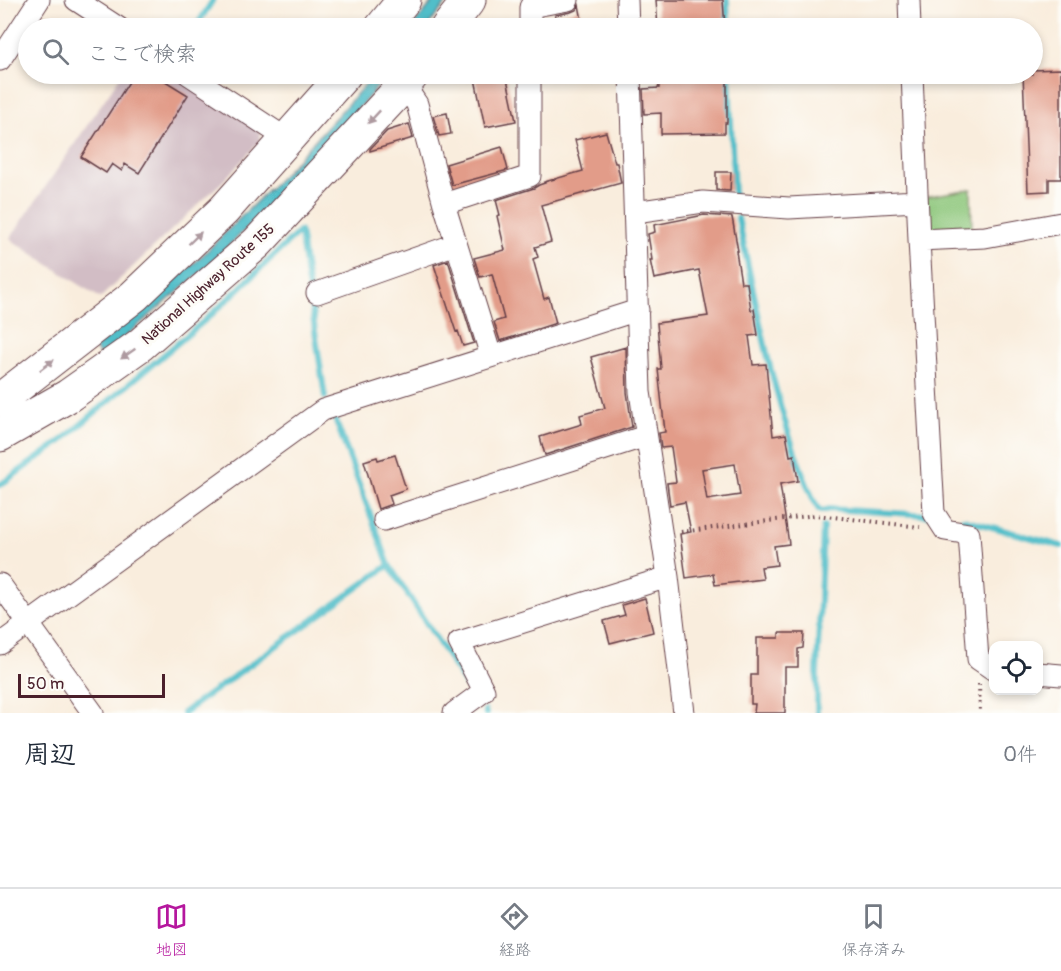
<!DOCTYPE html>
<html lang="ja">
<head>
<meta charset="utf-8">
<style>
  body { margin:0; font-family:Pangolin,"Klee One",sans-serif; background:#f2f2f3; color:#1f2937 }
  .controls { position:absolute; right:18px; bottom:18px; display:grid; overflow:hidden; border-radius:12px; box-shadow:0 3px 9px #0003 }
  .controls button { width:54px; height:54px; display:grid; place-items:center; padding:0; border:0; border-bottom:2px solid #e0e1e3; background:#fff; color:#1f2937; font:30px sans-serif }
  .scale { position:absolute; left:18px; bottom:15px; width:147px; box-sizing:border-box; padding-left:6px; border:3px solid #4a1f2b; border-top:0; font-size:16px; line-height:21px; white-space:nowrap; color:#4a1f2b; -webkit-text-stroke:4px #fdfcf7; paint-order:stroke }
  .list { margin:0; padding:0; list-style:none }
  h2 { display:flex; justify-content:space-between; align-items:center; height:78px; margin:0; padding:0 24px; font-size:26px }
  h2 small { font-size:20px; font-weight:400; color:#747a83 }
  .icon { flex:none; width:33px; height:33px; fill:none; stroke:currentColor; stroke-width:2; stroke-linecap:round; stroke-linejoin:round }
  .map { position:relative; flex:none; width:1061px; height:713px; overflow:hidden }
  .search { position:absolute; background:#fff; box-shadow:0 3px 9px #0003; left:18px; right:18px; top:18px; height:66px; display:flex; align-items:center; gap:15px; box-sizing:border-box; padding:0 21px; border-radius:33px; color:#747a83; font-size:22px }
  .sheet { height:174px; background:#fff }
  nav { display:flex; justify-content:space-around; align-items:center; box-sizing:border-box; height:84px; border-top:2px solid #e0e1e3; background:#fff; font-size:16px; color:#747a83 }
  nav a { display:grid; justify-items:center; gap:3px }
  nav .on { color:#b5179e }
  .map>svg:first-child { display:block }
  .industrial { fill:#d2bdc5 }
  .green { fill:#8cc67a; stroke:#6b7252; stroke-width:1.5 }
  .water { fill:#51bec9; stroke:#4e6e7a; stroke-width:1.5 }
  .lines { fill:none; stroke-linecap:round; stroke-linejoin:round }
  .stream { stroke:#51bec9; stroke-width:6 }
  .building { fill:#e29c89; fill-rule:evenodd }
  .street-casing { stroke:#643e46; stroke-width:23 }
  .highway-casing { stroke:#643e46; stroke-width:35 }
  .path { stroke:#643e46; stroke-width:4; stroke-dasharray:1.5 4.5; stroke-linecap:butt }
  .street { stroke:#fff; stroke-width:21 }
  .highway { stroke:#fff; stroke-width:33 }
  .oneway { fill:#ae9aa0 }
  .labels { text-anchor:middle; stroke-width:6; stroke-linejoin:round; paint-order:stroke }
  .street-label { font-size:15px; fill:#4a1f2b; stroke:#fdfcf7 }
</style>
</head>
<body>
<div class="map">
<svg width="1061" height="713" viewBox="0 0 1061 713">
  <rect width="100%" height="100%" fill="#fdfcf7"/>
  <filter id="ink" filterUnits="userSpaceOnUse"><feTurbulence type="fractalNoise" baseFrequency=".0167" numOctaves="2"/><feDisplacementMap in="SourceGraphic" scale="12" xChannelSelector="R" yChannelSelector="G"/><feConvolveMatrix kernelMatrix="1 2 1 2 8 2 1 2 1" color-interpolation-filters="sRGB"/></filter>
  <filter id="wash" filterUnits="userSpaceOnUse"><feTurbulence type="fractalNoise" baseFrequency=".008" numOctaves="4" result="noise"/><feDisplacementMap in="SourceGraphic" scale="24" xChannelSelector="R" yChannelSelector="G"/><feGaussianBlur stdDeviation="1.35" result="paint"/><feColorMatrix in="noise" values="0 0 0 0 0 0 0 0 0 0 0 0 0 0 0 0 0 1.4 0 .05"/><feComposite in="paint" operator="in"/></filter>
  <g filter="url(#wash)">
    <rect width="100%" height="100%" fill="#f9eddd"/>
    <path class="industrial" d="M122,74H178L261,127L260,141L225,179L100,298L10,239Z"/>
    <path class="green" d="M971,189L972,229L925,230L924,197Z"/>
    <path class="water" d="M434,0H449L426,28H411Z
      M375,74H382L386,77L293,183L206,268L101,357L95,348L199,259L285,173Z"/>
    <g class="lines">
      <path class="stream" d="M727,0L728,28
        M195,28L213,0
        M729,74L734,195
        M738,218C755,296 769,379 796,455C803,474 809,493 819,510L823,511L829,509L930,515
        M334,416L389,565L466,685
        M0,485L60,442L210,316L300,231L325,397
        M963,519L1061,546
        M485,711L486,713
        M183,713L389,565
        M817,713V673L823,527"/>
    </g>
    <g id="blocks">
      <path class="building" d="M656,0H723L725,28H658Z
        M579,5L583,25L557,28L555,15L571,12L576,10Z
        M1061,69V179H1049V191L1028,192L1023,74H1032V70Z
        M134,74H154L188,95L139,173L125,164L122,171L112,164L106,173L81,157Z
        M474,74H506L516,121L485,127Z
        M658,74H727V123H725V133L661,134V113L644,114L643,89L659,88Z
        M447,113L451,134L439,136L433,116Z
        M409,124L413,138L370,151V149L387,131Z
        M606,132L615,163H617L621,183L541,205L551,242L535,247L538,257L533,259L544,299L549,297L556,323L500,341L494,322L504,319L492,274L480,277L474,258L505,250L497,216L500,215L496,200L534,188L539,185L545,183L544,182L583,171L575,140Z
        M502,147L508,170L452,185L446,164Z
        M716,172H731L730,191L716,190Z
        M704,215L732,217L738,251H736L741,283H747L751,310L754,309L758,335L749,336L753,365L766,364L773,436L786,434L790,456L794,455L798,481L780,484L789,544L774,546L777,565L761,567L763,579L715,585L713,574L686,578L680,534L691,532L685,502L670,505L667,483L676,482L671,447L661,448L659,433L665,432L658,369H661L657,323L708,316L699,270L654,279L650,260H652L648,234L655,232L654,225ZM735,464L740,495L707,500L702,469Z
        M448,260L474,343L463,346L458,331L456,332L434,265Z
        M626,347L627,392L632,427L545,455L540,437L582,424L580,415L605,408L591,357Z
        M395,455L406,489L389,495L392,504L378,509L364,461L377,457L378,460Z
        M645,598L653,632L610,643L604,621L625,615L622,605Z
        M779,633H804L803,648L798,649V667H785V713H754L755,704H751V675H757V638H779Z"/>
    </g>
  </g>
  <g filter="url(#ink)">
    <use href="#blocks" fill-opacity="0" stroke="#643e46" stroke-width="1.5"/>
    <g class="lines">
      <g class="street-casing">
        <path id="street" d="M76,0L119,28
          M627,0L628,28
          M909,0L910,28
          M530,28V7L568,0
          M0,60L39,0
          M188,74L287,139
          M630,74L640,392L668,577L684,713
          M912,74L919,240L985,237L1061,223
          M404,85L417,104L444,204L491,356
          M444,204L530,176V74
          M635,212L703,202L789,208L917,201
          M919,240L934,513L945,530L969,534L978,659L994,670
          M317,293L456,244
          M384,520L646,436
          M0,584L93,713
          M0,644L323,410L638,310
          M1038,673L1061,675
          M454,713L484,691L459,642L668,577"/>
      </g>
      <g class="highway-casing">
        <path id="highway" d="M381,28L404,0
          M447,28L469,0
          M0,400L134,296L224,210L345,74
          M0,435L68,396L140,345L257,243L404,85L413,74"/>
      </g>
      <path class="path" d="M681,532L816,515L920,527
        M979,684L980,713"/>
      <use href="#street" class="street"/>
      <use href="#highway" class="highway"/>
    </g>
    <defs><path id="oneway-solid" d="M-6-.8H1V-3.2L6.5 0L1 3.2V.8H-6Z" transform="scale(1.5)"/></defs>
    <g class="oneway">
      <use href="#oneway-solid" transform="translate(374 117) rotate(133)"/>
      <use href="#oneway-solid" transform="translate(195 238) rotate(-44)"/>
      <use href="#oneway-solid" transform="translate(128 354) rotate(145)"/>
      <use href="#oneway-solid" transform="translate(47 365) rotate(-37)"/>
    </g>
  </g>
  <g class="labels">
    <g class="street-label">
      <text transform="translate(208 284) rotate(-42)" y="5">National Highway Route 155</text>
    </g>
  </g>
</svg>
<div class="controls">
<button><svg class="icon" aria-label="locate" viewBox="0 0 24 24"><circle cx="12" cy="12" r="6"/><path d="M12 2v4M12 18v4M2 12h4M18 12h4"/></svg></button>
</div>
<div class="scale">50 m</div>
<div class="search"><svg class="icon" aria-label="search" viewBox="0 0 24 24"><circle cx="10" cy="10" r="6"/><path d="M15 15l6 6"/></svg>ここで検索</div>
</div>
<section class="sheet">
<h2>周辺<small>0件</small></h2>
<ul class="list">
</ul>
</section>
<nav>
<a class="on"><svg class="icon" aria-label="map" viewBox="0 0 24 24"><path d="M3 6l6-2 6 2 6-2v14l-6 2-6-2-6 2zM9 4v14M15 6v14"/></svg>地図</a>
<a><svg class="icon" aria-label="directions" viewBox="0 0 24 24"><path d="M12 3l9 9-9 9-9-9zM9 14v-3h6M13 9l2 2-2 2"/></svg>経路</a>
<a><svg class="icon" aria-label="saved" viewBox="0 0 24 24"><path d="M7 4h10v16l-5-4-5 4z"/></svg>保存済み</a>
</nav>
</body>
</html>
